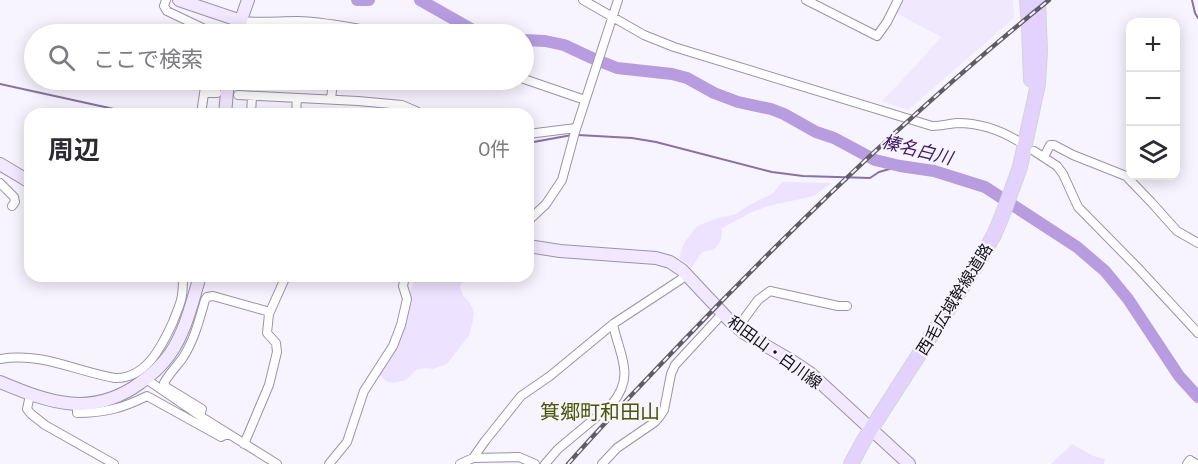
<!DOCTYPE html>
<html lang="ja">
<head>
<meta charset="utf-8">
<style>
  body { margin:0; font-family:Lato,"Noto Sans JP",sans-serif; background:#f7f7f7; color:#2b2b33 }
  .controls { position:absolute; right:18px; top:18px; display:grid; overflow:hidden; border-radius:12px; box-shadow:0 3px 15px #0003 }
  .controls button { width:54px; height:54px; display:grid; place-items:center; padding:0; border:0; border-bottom:2px solid #e1e1e2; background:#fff; color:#2b2b33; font:30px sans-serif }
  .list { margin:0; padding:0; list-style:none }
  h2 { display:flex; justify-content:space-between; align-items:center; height:78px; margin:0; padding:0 24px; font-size:26px }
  h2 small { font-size:20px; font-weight:400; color:#7c7c81 }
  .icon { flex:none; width:33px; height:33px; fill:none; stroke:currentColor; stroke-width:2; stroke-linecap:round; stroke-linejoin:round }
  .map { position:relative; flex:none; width:1198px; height:464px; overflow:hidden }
  .search { position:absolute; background:#fff; box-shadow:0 3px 15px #0003; left:24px; top:24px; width:510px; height:66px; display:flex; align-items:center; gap:15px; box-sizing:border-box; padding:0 21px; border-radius:33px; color:#7c7c81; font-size:22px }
  .panel { position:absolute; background:#fff; box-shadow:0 3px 15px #0003; left:24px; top:108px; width:510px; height:174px; border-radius:18px }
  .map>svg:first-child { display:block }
  .built { fill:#f0e8fd }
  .green { fill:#ede2ff }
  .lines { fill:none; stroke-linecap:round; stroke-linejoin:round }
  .stream { stroke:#8672a3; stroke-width:2 }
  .river { stroke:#b79ddf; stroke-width:12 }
  .street-casing { stroke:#9b92ab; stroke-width:10 }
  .secondary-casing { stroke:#9b92ab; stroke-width:14 }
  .primary-casing { stroke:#d4d4d5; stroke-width:16 }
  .street { stroke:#fff; stroke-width:8 }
  .secondary { stroke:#f2e8ff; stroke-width:12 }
  .primary { stroke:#e4d2fe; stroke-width:14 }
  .rail-casing { stroke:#605c65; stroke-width:4.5 }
  .rail { stroke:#f8f4ff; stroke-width:2; stroke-dasharray:7; stroke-linecap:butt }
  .labels { text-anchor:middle; stroke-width:4.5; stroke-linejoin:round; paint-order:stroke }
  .street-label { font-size:16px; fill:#120f17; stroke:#f8f4ff }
  .water-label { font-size:18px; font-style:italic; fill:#3f1966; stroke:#f8f4ff }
  .quarter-label { font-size:20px; fill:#465603; stroke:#f8f4ff }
</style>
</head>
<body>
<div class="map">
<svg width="1198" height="464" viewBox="0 0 1198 464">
  <rect width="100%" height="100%" fill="#f8f4ff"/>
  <path class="built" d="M902,0H1013L1014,18L908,110L882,101L920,61L941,37L896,13Z"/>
  <path class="green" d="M782,182L831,183L814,196L768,206L750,213L722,228L721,240L715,249L702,252L692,267L679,258L684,243L697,226L721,217L734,215L751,204L772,194Z
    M416,276H464L460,287L463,296L470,303L474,312L473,321L469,335L447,364L433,369L425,368L416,370L406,380L393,383L387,382L378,373Z
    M1072,444L1093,456L1105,459L1104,464H1051Z"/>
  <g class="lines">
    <path class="stream" d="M1192,0L1195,13L1198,18
      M0,84L123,111L133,110L142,114
      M578,135L632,138L656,142L772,172L803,176L870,178L879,172L900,166
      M528,143L572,135"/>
    <path class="river" d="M357,0H369
      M420,0L480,34
      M524,40L545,41L564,45L592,58L617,68L672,74L687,78L714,93L738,102L771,109L784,114L816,132L834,138L875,160L900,166L934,171L985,187L1077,247L1105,271L1128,299L1179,376L1198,397"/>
    <g class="street-casing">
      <path id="street" d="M166,0L164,6L167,11L211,32L214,34
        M583,0L644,35L674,47L932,126C940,126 948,124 957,123C978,123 1000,130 1018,141
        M806,0L877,36L887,22L898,0
        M241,21C260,23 279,21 298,21C329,22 358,29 388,34
        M524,79L585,100
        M204,93H217
        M238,95L358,101L402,105L416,111L420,114
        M331,100L333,80
        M201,114L206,80
        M251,114L252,96
        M296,114L297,98
        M528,134L576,128
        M1034,151L1057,166L1063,174L1078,207L1138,268L1198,333
        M1044,157L1050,145H1054L1073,155L1126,176L1151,202L1177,231L1198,243
        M0,183L14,197L15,202L12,206
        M528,221L546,204L562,180L575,132L618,0
        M738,327L758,300L770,291L838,306H847
        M0,359C43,352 74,371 115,378C146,379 162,346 173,322C176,313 181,304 182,295C183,289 183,282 183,276
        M146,379L200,416L277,464
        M30,395L27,409L31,414L45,425L114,464
        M77,404V413C105,413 123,408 147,396L221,437L227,434
        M200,416L202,409L166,387L164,383C169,374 176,367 182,359C194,341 199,321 205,300L207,297L213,296L270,312
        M244,444L269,385L277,352L276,343L267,333L269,314L286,276
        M473,458L485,441L521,396L550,376L613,324L680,280L686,275
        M329,464L347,442L364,391L393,346L401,325L407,299L403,286L405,276
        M460,464L473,458L519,457L535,464
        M545,464L558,449L612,404C636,375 619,355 613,324
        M602,464L617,448L655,422L660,416L664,410L671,374L675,365L723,313
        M1187,464L1190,460L1196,464"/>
    </g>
    <g class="secondary-casing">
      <path id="secondary" d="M179,0L241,21
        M236,34L248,0
        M225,114L228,80
        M0,164L30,182
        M528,246L560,251L656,258L670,262L682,270L729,320L744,333L792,361L810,373L909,464
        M0,382C50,403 92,418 140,383C152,375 162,365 170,354C186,331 192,302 200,276"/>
    </g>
    <g class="primary-casing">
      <path id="primary" d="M1027,0L1029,27L1031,80
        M851,464L864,440L976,266L994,235L1004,211L1020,167L1038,84L1040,51L1038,0"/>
    </g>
    <use href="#street" class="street"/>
    <use href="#secondary" class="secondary"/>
    <use href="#primary" class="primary"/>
    <g class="rail-casing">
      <path id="rail" d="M568,464C605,422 644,382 683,341C798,221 919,105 1049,0"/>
    </g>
    <use href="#rail" class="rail"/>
  </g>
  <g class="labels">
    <g class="street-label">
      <text transform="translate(954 299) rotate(-58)" y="6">西毛広域幹線道路</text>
      <text transform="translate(775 352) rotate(36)" y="6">和田山・白川線</text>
    </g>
    <g class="water-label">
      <text transform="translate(917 150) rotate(14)" y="6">榛名白川</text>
    </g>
    <g class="quarter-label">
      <text x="600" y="419">箕郷町和田山</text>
    </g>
  </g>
</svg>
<div class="controls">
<button>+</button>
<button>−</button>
<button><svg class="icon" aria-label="layers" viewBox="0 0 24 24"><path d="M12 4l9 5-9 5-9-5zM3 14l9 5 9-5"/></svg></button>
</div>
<div class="search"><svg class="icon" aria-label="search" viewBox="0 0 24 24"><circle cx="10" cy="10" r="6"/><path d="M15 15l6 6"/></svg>ここで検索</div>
<section class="panel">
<h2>周辺<small>0件</small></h2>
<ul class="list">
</ul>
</section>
</div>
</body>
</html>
